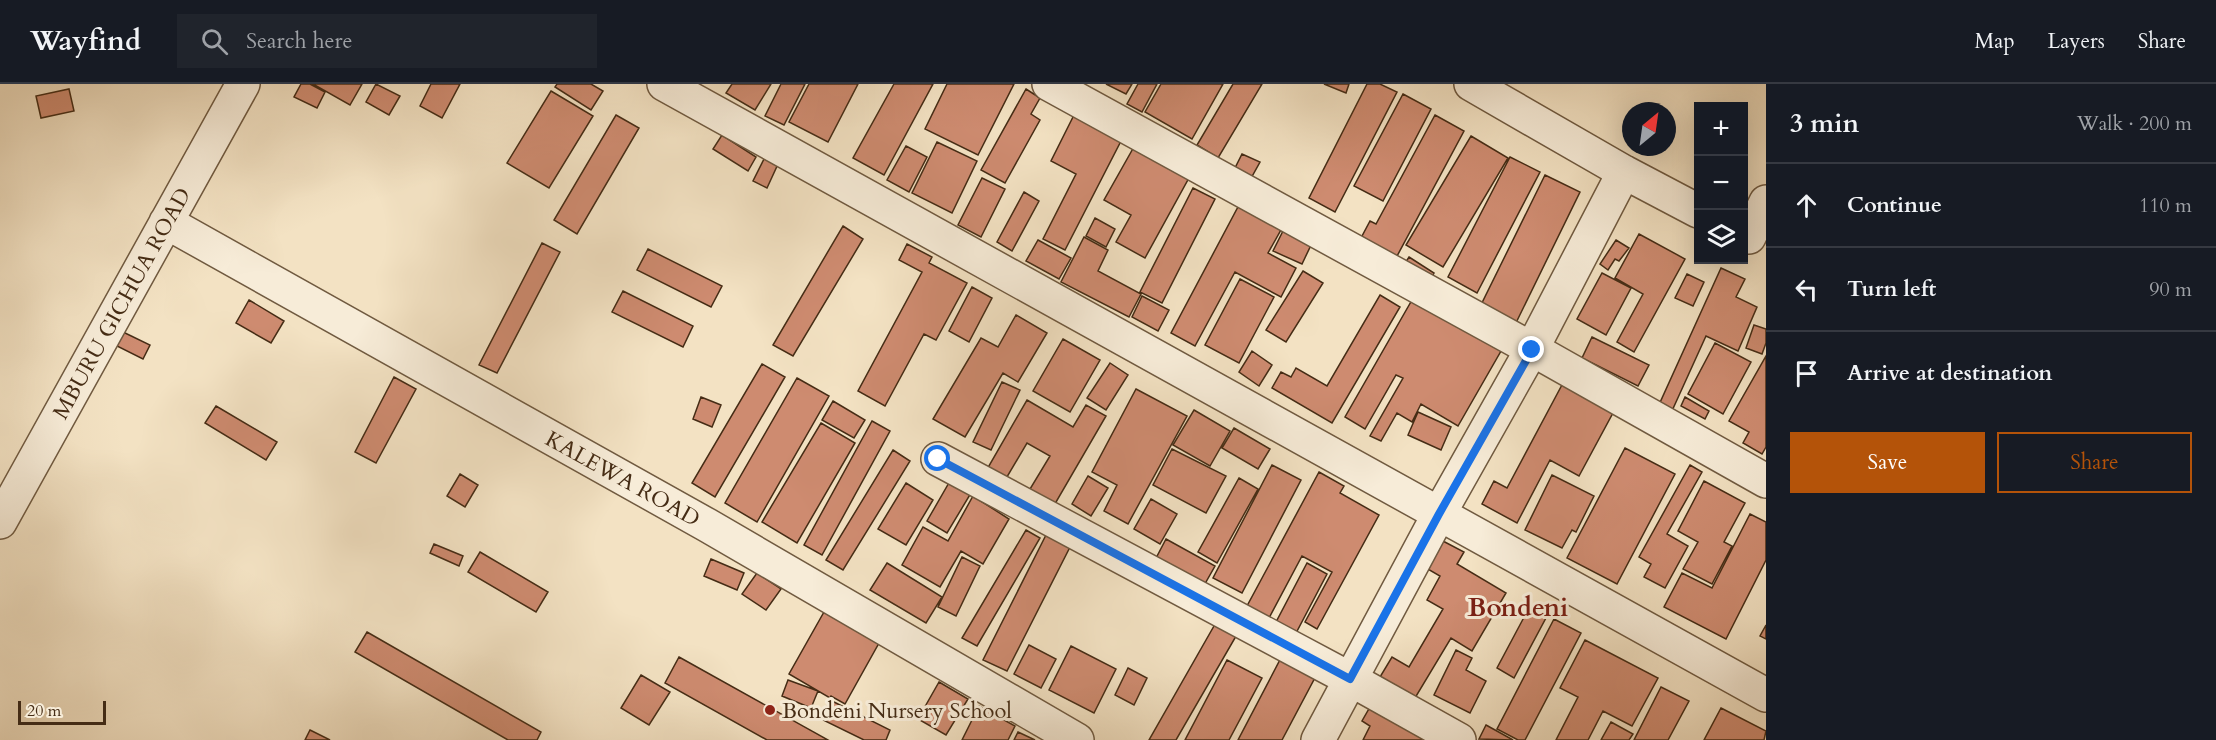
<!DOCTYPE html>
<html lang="en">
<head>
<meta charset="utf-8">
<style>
  body { margin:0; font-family:Cardo,serif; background:#20242c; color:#f1f3f6 }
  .controls { position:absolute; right:18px; top:18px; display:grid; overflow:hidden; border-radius:0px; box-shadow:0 6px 24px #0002 }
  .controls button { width:54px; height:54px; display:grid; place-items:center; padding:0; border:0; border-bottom:2px solid #363941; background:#171b24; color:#f1f3f6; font:30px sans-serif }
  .compass { position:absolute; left:1622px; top:18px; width:54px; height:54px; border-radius:50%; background:#171b24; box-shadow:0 6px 24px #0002; rotate:29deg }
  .scale { position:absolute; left:18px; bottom:15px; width:88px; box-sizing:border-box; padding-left:6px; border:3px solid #452c15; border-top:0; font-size:16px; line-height:21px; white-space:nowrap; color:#452c15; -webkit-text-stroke:4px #f7ecd8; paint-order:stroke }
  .stop { position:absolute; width:18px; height:18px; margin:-14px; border:4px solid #1a73e8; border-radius:50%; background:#fff }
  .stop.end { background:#1a73e8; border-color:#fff; box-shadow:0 2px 6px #0008 }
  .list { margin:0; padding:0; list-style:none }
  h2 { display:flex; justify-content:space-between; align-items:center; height:78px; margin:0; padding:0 24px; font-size:26px }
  h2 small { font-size:20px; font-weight:400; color:#9ea1a6 }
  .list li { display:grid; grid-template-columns:39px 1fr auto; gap:18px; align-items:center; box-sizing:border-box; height:84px; padding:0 24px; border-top:2px solid #363941 }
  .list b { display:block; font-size:22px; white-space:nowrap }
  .list em { font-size:20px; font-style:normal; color:#9ea1a6 }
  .actions { display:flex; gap:12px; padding:18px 24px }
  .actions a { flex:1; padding:14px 0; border:2px solid #b45309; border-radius:0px; text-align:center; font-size:21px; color:#b45309 }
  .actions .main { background:#b45309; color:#fff }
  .icon { flex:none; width:33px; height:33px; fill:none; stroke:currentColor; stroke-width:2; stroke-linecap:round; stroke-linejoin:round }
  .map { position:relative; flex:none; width:1766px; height:656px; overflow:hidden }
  header { display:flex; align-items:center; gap:36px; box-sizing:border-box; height:84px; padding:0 30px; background:#171b24; border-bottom:2px solid #363941 }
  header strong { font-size:28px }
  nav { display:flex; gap:33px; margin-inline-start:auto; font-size:21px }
  .search { width:420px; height:54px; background:#20242c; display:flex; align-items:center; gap:15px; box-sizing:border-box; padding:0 21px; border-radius:0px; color:#9ea1a6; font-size:22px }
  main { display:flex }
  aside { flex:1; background:#171b24 }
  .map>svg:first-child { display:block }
  .building { fill:#ce8b70; stroke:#452c15; stroke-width:1.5 }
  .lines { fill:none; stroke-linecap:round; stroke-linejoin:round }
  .minor-casing { stroke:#705a40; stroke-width:36 }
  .minor { stroke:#f7ecd8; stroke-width:33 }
  .route { stroke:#1a73e8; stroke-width:8 }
  .poi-dot { fill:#8f2418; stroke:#f7ecd8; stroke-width:2 }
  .labels { text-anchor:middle; stroke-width:6; stroke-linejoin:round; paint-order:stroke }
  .street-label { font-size:22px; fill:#452c15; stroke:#f7ecd8 }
  .poi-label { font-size:22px; fill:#452c15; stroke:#f7ecd8; text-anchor:start }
  .quarter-label { font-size:26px; font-weight:bold; fill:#7a1f14; stroke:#f7ecd8 }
</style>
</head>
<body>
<header>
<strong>Wayfind</strong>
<div class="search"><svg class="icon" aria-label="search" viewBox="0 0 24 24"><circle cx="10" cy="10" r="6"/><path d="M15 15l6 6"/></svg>Search here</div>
<nav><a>Map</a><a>Layers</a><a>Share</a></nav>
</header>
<main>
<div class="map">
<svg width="1766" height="656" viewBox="0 0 1766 656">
  <rect width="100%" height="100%" fill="#f3e2c3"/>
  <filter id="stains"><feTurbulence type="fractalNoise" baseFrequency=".00333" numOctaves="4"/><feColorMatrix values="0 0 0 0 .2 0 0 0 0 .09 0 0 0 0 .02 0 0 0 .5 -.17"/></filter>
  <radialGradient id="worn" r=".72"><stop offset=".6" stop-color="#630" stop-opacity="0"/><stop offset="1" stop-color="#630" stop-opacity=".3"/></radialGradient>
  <path class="building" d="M301,0H310L325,8L317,24L294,13Z
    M313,0H362L350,21Z
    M376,0L400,12L389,31L366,18Z
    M431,0H460L442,34L420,22Z
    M557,0H591L603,7L591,26L555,3Z
    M732,0H771L755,26L726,9Z
    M781,0H805L784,41L765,32Z
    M809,0H858L828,58L789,38Z
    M894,0H933L884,91L853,74Z
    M947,0H1014L978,71L925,45Z
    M1106,0H1132L1126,10Z
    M1138,0H1157L1142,28L1127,20Z
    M1161,0H1223L1192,55L1145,28Z
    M1233,0H1262L1218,74L1197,61Z
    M1324,0H1349L1346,9Z
    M1367,0H1380L1397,8L1335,128L1309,114Z
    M69,5L74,27L41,34L36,12Z
    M1026,5L1040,14L1031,30L1040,36L1005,99L981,86Z
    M551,7L593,32L549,104L507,79Z
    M1403,10L1431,25L1383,117L1354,102Z
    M616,31L639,44L577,150L554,136Z
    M1074,31L1122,55L1065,166L1043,155L1076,90L1051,77Z
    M1435,31L1464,47L1396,174L1361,154L1370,137L1376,140Z
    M722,51L756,73L748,87L713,65Z
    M1471,52L1508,74L1443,183L1406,161Z
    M937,58L977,77L952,129L912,109Z
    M1135,61L1190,92L1145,174L1116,158L1131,131L1104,116Z
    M906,62L927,73L909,108L887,96Z
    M1242,70L1260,78L1250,96L1233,88Z
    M765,73L778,80L767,104L753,97Z
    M1510,73L1540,88L1477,209L1448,193Z
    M1545,91L1580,108L1511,249L1476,231Z
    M982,94L1005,105L981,153L958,141Z
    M1193,104L1215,115L1162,219L1140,208Z
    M1024,108L1039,117L1012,167L997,158Z
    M1239,121L1282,144L1268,169L1296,184L1281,213L1235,188L1195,262L1171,249Z
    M1095,134L1115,145L1106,163L1086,152Z
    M843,142L863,155L793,272L773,261Z
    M1284,145L1312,159L1302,180L1273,167Z
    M1639,150L1685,175L1634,268L1617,258L1643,210L1615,194Z
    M1084,153L1108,166L1098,187L1141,210L1129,233L1061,198Z
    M1038,156L1071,174L1059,195L1026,177Z
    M1616,156L1629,164L1619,177L1615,175L1608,186L1600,180Z
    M542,159L560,168L497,289L479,281Z
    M907,160L932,173L929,179L967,199L936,256L924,250L885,322L858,307L922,188L899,176Z
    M648,165L722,202L711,223L637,186Z
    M1409,173L1434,189L1428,200L1402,184Z
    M1721,184L1745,195L1736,213L1757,223L1738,267L1706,252L1671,329L1658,323Z
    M1303,187L1323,199L1286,258L1266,246Z
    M1602,189L1631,204L1606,251L1577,235Z
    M1687,190L1704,198L1693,222L1675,214Z
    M1240,195L1274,213L1239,279L1205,261Z
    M972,203L992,214L969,258L949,247Z
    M623,207L693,242L683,263L612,228Z
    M1380,211L1400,223L1332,339L1272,304L1281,288L1291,293L1296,284L1327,302Z
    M1142,212L1169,226L1158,247L1132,233Z
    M249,216L284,237L271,259L236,239Z
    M1412,216L1501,267L1458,342L1421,320L1412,338L1397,329L1381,357L1370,352L1403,294L1396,291L1365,345L1345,333Z
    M1016,231L1047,249L1018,298L1003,289L965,353L933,335L981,254L998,263Z
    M1754,241L1766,245V259L1762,270L1746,264Z
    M123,248L150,261L143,275L115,261Z
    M1592,253L1649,281L1638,302L1582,274Z
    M1063,255L1100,276L1070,328L1033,307Z
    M1715,259L1751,278L1723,330L1688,310Z
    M1252,267L1272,281L1259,302L1239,288Z
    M1766,272V363L1762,370L1743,359L1749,348L1729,337Z
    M1110,279L1128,291L1106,326L1087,314Z
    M762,280L785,293L715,413L692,399Z
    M394,293L416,305L376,379L355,368Z
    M797,294L829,312L757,438L725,419Z
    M1002,298L1020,306L991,366L973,358Z
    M1563,299L1614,327L1579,392L1550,376L1517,439L1482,420L1494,397L1507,404Z
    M1136,305L1187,332L1128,440L1104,427L1117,401L1092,388Z
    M701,313L721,321L712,343L693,335Z
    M1685,313L1709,327L1705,335L1681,322Z
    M1027,316L1073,343L1086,321L1106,332L1052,425L1027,410L1050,372L1027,359L1004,398L986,387Z
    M833,317L865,336L854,354L822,336Z
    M216,322L277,358L266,376L205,339Z
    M1194,326L1230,347L1210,382L1173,361Z
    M1418,328L1451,343L1441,366L1408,351Z
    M872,337L890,347L822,471L804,461Z
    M821,339L855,359L797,459L762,438Z
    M1234,344L1270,365L1258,385L1222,364Z
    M1625,364L1675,390L1617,500L1567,474Z
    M1172,365L1226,392L1206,429L1153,401Z
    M893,366L910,377L843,486L826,476Z
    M1272,381L1301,396L1242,509L1213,494Z
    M1690,381L1702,388L1667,450L1688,462L1665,504L1644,493L1651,480L1639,473Z
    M1319,388L1344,402L1340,409L1379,431L1317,545L1305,538L1332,488L1302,472L1269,534L1247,522Z
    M460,390L478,401L465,423L447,412Z
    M1552,391L1594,412L1576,448L1572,446L1562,464L1525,446Z
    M1088,392L1108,404L1091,432L1072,420Z
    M1239,394L1258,405L1217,479L1198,468Z
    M950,397L971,409L947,449L927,437Z
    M1704,397L1745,419L1724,458L1732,462L1712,500L1683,485L1698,458L1678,447Z
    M906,399L933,416L906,461L878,445Z
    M973,412L1009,435L983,480L961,467L940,503L902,481L923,443L948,457Z
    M1151,415L1177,430L1160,460L1134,445Z
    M1750,430L1766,438V476L1726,555L1664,523L1682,489L1712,504Z
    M1026,446L1040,454L977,562L962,554Z
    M1046,451L1070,463L1007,587L983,576Z
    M1166,455L1215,482L1202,505L1154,478Z
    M1441,456L1464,468L1457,480L1506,509L1472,567L1451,554L1412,619L1377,598L1392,573L1409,583L1443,525L1427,516L1440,492L1426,484Z
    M434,460L463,472L459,482L430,469Z
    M480,468L548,508L536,528L468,488Z
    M962,473L980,482L956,532L938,523Z
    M711,475L744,489L737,506L704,492Z
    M887,479L942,513L926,539L870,506Z
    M1307,479L1327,490L1295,551L1275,540Z
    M757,489L781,505L766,526L742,510Z
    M1530,522L1547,532L1514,594L1497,584Z
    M824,528L879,559L845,620L831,612L830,614L789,590Z
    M1218,535L1239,547L1176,656H1149Z
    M1554,535L1581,549L1525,656H1518L1497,645Z
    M1766,541V555L1760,552Z
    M367,548L541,648L537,656H508L355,568Z
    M1585,556L1658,594L1632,642L1603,627L1588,656H1556L1578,613L1560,604Z
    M1029,561L1056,575L1041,604L1014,590Z
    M1071,562L1116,585L1094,629L1049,606Z
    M1456,566L1472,574L1466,586L1486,597L1470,629L1434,611Z
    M1283,570L1318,588L1282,656H1238Z
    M679,573L828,656H767L665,599Z
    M1227,576L1262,594L1229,656H1185Z
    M1128,584L1147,594L1134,621L1115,611Z
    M641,591L670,608L649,641L621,624Z
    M788,596L818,607L811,624L782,612Z
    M939,598L968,615L946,651L918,635Z
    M1661,603L1689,617L1668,656H1634Z
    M830,616L890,646L886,656H864L821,635Z
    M1374,616L1427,645L1421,656H1363L1370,642L1362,637Z
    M979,622L1015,642L1008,656H962Z
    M1721,624L1766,647L1764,656H1704Z
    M1611,638L1633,650L1629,656H1601Z
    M1486,641L1513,656L1479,655Z
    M310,646L330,656H305Z
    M1018,648L1035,656H1014Z"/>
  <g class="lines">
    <g class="minor-casing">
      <path id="minor" d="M664,0L1766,611
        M1049,0L1532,265L1766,397
        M1471,0L1624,88L1698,127
        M166,138L707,441L1077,656
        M1749,153L1766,118
        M938,375L1350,595L1459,656
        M0,438L243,0
        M1318,656L1439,430L1532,265L1624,88"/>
    </g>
    <use href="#minor" class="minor"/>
  </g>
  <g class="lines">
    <path class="route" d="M938,375L1350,595L1439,430L1532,266"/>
  </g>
  <circle class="poi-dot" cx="770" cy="626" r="6"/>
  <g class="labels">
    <g class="street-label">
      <text transform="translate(121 219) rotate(-61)" y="8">MBURU GICHUA ROAD</text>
      <text transform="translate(623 394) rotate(29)" y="8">KALEWA ROAD</text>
    </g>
    <g class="poi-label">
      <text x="782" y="634">Bondeni Nursery School</text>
    </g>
    <g class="quarter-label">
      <text x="1518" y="532">Bondeni</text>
    </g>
  </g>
  <rect width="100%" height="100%" filter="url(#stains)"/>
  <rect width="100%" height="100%" fill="url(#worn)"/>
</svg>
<div class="controls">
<button>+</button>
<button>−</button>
<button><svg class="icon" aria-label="layers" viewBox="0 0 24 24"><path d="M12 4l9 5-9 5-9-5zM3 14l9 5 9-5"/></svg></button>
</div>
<svg class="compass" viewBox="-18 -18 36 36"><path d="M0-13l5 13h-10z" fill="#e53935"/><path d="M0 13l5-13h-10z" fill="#9ea1a6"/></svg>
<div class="scale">20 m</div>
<div class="stop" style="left:938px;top:375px"></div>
<div class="stop end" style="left:1532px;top:266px"></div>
</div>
<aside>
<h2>3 min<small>Walk · 200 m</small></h2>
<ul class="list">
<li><svg class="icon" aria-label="ahead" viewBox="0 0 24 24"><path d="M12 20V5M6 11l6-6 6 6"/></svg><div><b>Continue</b></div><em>110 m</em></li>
<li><svg class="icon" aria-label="left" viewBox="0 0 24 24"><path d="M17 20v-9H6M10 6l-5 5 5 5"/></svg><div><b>Turn left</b></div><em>90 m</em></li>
<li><svg class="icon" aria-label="arrive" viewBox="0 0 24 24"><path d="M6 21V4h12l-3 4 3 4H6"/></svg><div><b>Arrive at destination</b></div></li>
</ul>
<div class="actions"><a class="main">Save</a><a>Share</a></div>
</aside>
</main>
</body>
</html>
